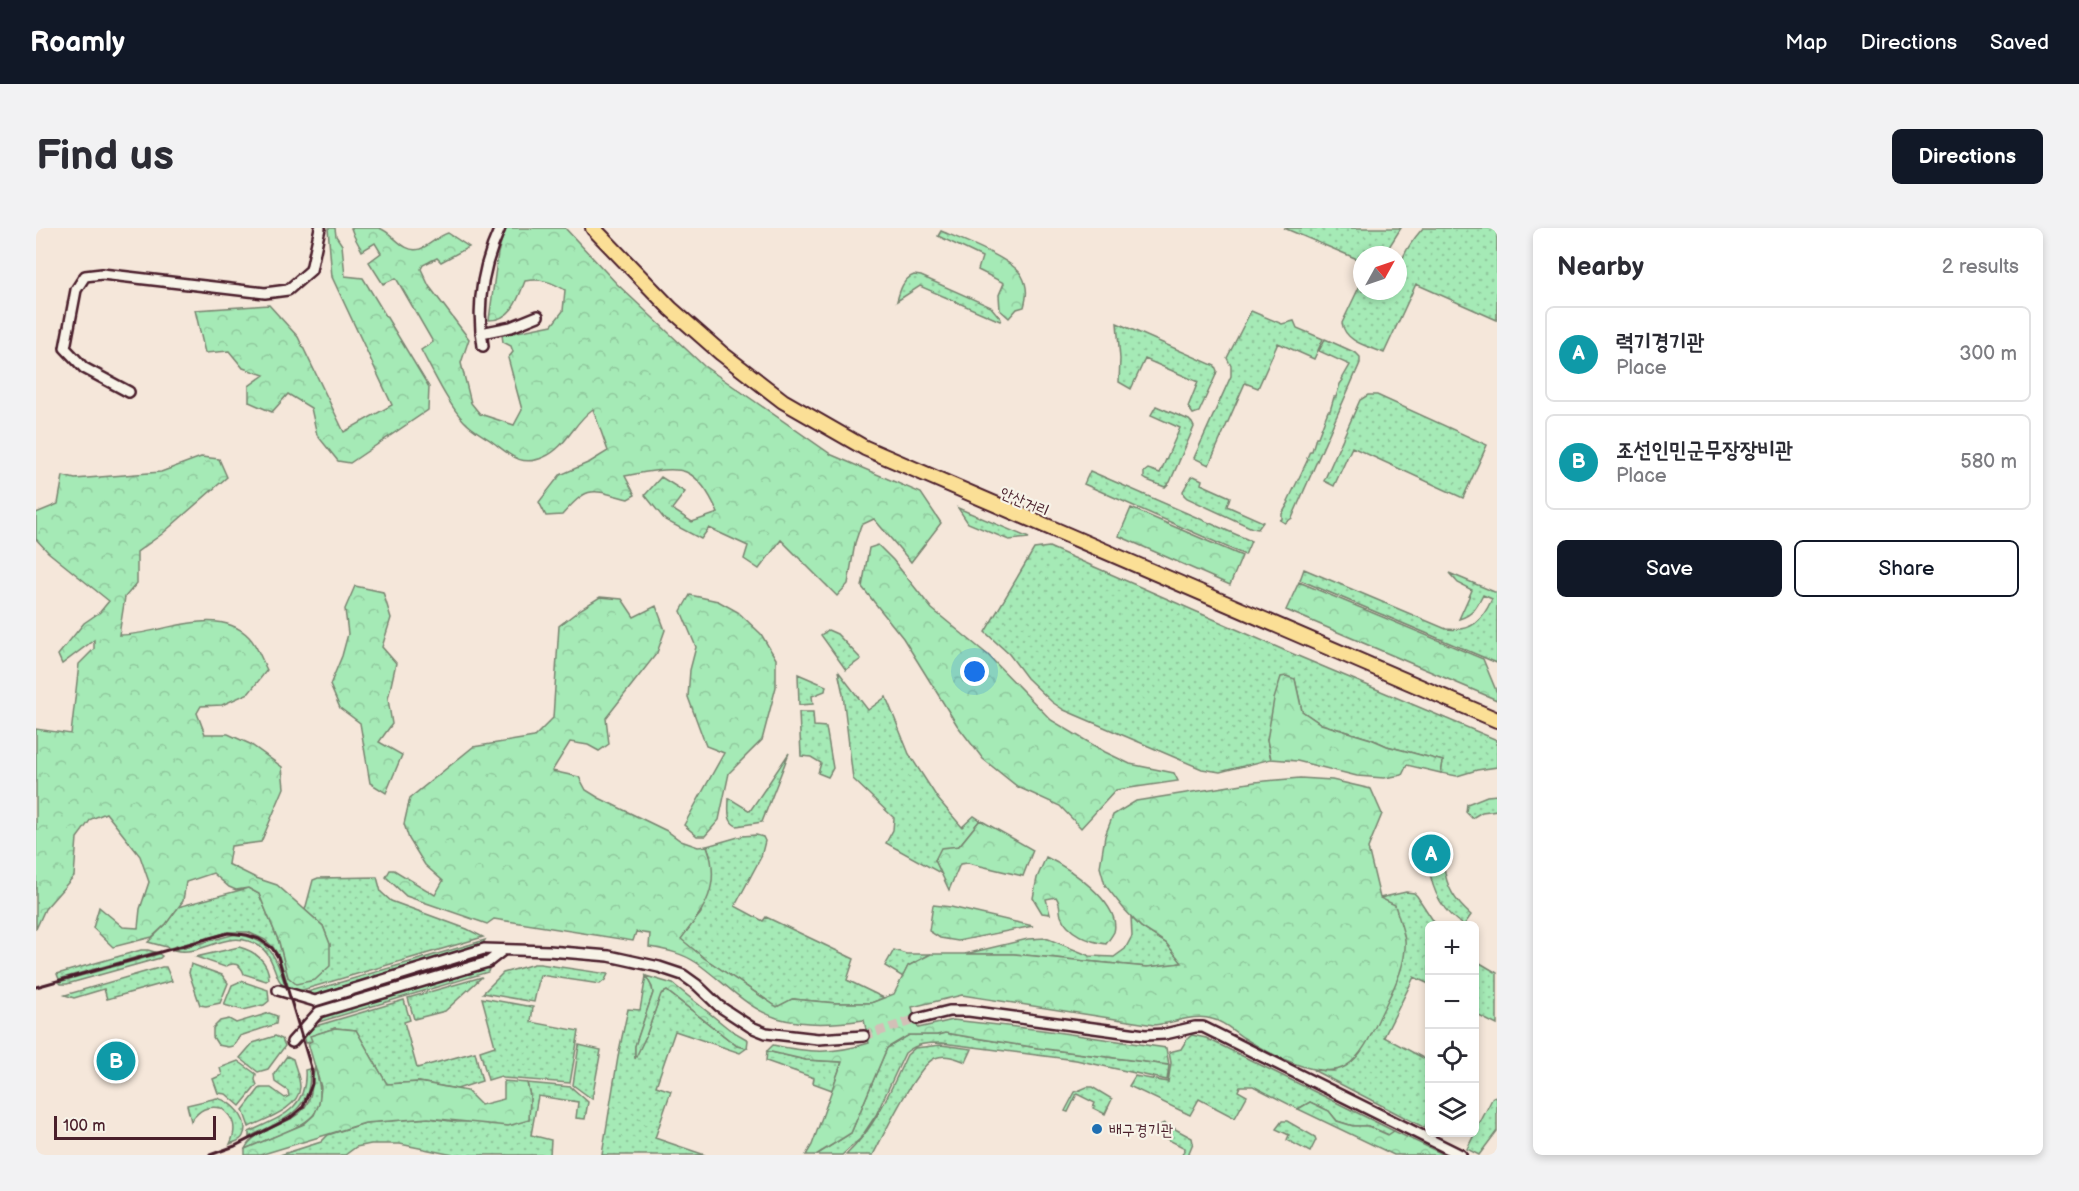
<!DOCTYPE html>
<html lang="en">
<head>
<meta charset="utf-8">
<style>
  body { margin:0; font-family:"Balsamiq Sans","Poor Story",sans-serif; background:#f2f2f3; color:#2b2b33 }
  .controls { position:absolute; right:18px; bottom:18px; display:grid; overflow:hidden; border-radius:9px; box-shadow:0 3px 9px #0003 }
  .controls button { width:54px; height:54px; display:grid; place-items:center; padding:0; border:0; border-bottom:2px solid #e1e1e2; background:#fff; color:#2b2b33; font:30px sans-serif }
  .compass { position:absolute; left:1317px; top:18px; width:54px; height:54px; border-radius:50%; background:#fff; box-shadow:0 3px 9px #0003; rotate:50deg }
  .scale { position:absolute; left:18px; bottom:15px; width:162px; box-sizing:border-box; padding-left:6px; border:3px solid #4a1f2b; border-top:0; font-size:16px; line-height:21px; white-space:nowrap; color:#4a1f2b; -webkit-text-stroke:4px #f7f3e8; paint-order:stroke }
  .you { position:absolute; left:939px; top:444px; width:21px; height:21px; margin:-15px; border:4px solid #fff; border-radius:50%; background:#1a73e8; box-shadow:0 0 0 9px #1a73e833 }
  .badge { display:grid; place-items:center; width:39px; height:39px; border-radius:50%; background:#111827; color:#fff; font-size:20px; font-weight:700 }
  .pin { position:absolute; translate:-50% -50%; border:3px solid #fff; box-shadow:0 2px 6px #0006 }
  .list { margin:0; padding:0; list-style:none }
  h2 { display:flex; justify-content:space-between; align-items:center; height:78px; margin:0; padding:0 24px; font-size:26px }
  h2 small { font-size:20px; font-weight:400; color:#7c7c81 }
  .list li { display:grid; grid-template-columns:39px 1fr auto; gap:18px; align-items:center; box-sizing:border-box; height:96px; margin:0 12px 12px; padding:0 12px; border:2px solid #e1e1e2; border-radius:9px }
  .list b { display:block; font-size:22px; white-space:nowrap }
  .list p { margin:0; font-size:20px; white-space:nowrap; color:#7c7c81 }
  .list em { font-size:20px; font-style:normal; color:#7c7c81 }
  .actions { display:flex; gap:12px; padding:18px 24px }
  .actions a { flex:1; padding:14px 0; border:2px solid #111827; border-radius:9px; text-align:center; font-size:21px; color:#111827 }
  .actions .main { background:#111827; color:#fff }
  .icon { flex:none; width:33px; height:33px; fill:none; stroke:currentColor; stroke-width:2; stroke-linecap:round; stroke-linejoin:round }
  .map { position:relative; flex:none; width:1461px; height:927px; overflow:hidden; border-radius:9px }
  header { display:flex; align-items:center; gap:36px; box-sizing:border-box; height:84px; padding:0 30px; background:#111827; color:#fff }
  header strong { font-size:28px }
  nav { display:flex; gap:33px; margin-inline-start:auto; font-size:21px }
  .intro { display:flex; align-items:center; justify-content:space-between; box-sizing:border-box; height:144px; padding:0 36px }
  h1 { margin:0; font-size:42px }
  .button { padding:15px 27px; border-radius:9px; background:#111827; color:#fff; font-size:21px; font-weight:700 }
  main { display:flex; gap:36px; padding:0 36px }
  aside { flex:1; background:#fff; border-radius:9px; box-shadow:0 3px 9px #0003 }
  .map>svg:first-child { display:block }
  .grass { fill:url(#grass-dots); stroke:#788470; stroke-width:1.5 }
  .forest { fill:url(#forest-crowns); stroke:#788470; stroke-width:1.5 }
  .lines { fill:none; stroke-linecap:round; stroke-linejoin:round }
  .street-tunnel { stroke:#d3bfb7; stroke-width:9; stroke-dasharray:9 4.5; stroke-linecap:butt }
  .street-casing { stroke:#4a1f2b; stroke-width:14 }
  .primary-casing { stroke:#4a1f2b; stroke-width:18 }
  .street { stroke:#f7f3e8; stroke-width:9 }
  .primary { stroke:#fbdf96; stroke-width:14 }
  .rail { stroke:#4a1f2b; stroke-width:3 }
  .poi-dot { fill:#1f6fb2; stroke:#f7f3e8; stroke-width:2 }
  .labels { text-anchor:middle; stroke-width:4.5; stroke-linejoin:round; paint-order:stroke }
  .street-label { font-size:16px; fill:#4a1f2b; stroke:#f7f3e8 }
  .poi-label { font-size:16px; fill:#4a1f2b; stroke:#f7f3e8; text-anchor:start }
</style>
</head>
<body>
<header>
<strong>Roamly</strong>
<nav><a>Map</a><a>Directions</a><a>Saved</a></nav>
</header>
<div class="intro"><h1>Find us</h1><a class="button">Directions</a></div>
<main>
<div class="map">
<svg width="1461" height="927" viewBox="0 0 1461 927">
  <defs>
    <pattern id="grass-dots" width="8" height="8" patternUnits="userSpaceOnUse" patternTransform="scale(1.5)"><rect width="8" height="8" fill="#a5eab6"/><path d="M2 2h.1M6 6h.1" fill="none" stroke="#90c89d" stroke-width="1.8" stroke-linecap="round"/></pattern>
    <pattern id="forest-crowns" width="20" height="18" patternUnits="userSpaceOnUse" patternTransform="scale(1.5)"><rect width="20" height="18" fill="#a5eab6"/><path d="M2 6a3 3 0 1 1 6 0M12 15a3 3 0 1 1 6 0" fill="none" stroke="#90c89d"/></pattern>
  </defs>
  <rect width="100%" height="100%" fill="#f5e7da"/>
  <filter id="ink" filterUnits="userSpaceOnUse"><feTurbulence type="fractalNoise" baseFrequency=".0167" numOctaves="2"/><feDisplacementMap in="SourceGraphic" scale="12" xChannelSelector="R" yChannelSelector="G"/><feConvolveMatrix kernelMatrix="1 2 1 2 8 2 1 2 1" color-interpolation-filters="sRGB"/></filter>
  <g filter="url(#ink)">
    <path class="grass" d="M1248,0H1365L1348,27H1326V33Z
      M1387,0H1461V92L1380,56L1348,125C1332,118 1309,114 1306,95L1326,53V63H1335L1349,70L1353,63H1362C1362,34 1368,22 1387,0Z
      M878,47L885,48L955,79L965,91L964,93L884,58L861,73C864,62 867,51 878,47Z
      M1215,83L1246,96L1258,93L1261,100L1287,111L1278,131L1242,115L1222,160L1209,155L1173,237L1158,230L1195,148V138L1191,130Z
      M1081,95L1179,138L1181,143L1179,149L1163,184L1157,186L1152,179L1162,154L1109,131L1095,161L1083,154L1084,131Z
      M1289,111L1320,125L1324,129V135L1256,290L1249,295L1244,292L1246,291V286L1253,274L1252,273L1272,231L1271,230L1274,223H1276L1280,209H1282L1292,183H1294L1298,169H1300L1304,156L1307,152L1306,151L1314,137L1283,123Z
      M1332,167H1341L1451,217L1427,270L1316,219L1298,258L1288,253L1324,172Z
      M1120,178L1153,192L1156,195L1158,199L1134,254L1129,259L1111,252L1108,250V244L1112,241L1124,245L1144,200L1115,187Z
      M1054,243L1215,313L1209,327L1048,256Z
      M1158,248L1166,252L1165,256L1194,269L1191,278L1227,294L1222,301L1216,300L1151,270L1148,267L1147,263L1155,249Z
      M922,280L993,310L973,312L932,295Z
      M1013,319L1250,423L1461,512V539L1441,542L1421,548L1405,545L1407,533L1351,518L1335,511L1285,496L1266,483L1259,451L1231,512L1235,531L1184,544L1166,541L1028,482L1016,474L991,450L973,426L949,404L998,321Z
      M1268,341L1410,401C1436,404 1446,393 1456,371L1447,367C1441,379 1437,387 1423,391L1436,362L1422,355L1413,345L1461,365V435L1264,352Z
      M792,402L801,406L825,431L810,442L785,407Z
      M802,443L832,482L850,469L873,526L902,571L926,599L938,588L944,592L923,618L899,632L906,646L850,615L857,602L858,590L817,551L807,466Z
      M762,446L790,458L789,463L776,468L777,476L763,477Z
      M777,484L778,498L790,499L797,540L792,549L782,545L785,535L775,529L765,528L763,484Z
      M753,525L726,594L701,598C690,594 693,580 693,570L714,583Z
      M1461,567V582L1446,584L1436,590L1430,584L1431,576L1451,568Z
      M720,607L727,609L729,613L725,629L699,678L727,693L730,689L818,731L811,752L848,770L835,775H800L757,771L741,779L668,730L644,711L665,685L674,626L671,618L706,608Z
      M1408,638C1410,659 1419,673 1435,687L1428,697C1407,686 1396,662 1393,639Z
      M341,649L345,664L355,673L431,701L447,709L263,763L253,761L243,728L237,719L229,712L212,704H192L134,720L112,714L130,696L142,679L212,660L223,666L243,714L252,749L294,717L287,698L269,682L277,652L282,650Z
      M1370,664L1378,665L1381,668L1400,697L1394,698L1393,756L1378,749L1348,809L1389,831L1392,827H1393V902L1277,842L1298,843L1344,670Z
      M1095,689L1105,699L1130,715L1147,735L1111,739L978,726H929L992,711L1010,710L1054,728L1078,729L1089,721L1096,708Z
      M200,706C235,711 240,729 250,760C237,751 240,729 223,718C192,698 166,730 138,722Z
      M449,712L446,717L277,767L268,765Z
      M203,719C219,723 233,734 233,751L230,753L208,746C205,736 197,733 189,739L160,729Z
      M105,722H112L119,724L23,751L21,746Z
      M858,722L870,726H895L872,738L867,749L849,738Z
      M123,726L126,728L124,730L31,756H25L23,754Z
      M449,727L451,728L450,730L289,778L286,777L288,774Z
      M1439,732L1461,745V797L1439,786Z
      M155,736L186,747L192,755L184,775L170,778L164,777L153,745Z
      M498,736H504L572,746L569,752L564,756L504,747L498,774L447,765L467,745Z
      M126,739H130L136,753L71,771L68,761L38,770L29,767Z
      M451,740L453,741L452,744L276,796L282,790Z
      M610,748L616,759L617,765L599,818V830L610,808L625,765L631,763L701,818L711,820L704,825L639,803L620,858L635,863L619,910L669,927H566L583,823L592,781L604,782Z
      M446,749L409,783L378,791L372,770Z
      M205,753L232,762L233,773L228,777L207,782L188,777L196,757Z
      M446,770L497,779L495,794L543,803L534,855L467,850L465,848L452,852L444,823L459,818Z
      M368,772L374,792L368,794L381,840L439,824L446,853L421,861L383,854L351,856L320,802L299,800L275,808L276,813L270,815L268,808L273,800Z
      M233,785L241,788L240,796L204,808L197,818L192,819L182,817L177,809V800L184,793L193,791L200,795Z
      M909,805L1002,820L1133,837L1131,852L1040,832L906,815C891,815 881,815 869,825L840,887L824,911L806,927H780L815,905L851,820L873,807H901Z
      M1156,807L1170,810L1358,903L1353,907L1332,898H1317L1301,893L1293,883L1274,874L1262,881L1217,858H1204L1202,863L1211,868L1199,890L1163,871L1154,887L1093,858L1099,848L1132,854L1135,835L1133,824L1145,821L1151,811Z
      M239,808L246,811L249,818L232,841L222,844L204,830L217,815Z
      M543,817L565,822L556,871L537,857Z
      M905,817L936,821L930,834C920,830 910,826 899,830C881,837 847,908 837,927H810C840,899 854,863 871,827L879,820Z
      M731,823L770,832L806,834L796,862L777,855L778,850L730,833Z
      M251,828L257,831C259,839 264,850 264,859C263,881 229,891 213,899L207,882L224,860H235L249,870L253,868L252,863L239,854L238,846Z
      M202,833L220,846L219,852L221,857L204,878L190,866L182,865L177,851L186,847L184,840Z
      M279,839C290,878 285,889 248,905C235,910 222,916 209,921C218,900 254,899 269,879C278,866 275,852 279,839Z
      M273,841C279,883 243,894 213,909V904C243,889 272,882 269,842Z
      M491,855L535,859L552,874L549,891L540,890L542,874L502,868L495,907L515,912L514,927H417L364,916H335L320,919L309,927H244L285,914L292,907L329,895L392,890L421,894L493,892L494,868Z
      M1051,859H1056L1076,871L1069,886L1057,880L1059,875L1041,866L1032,884L1029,883L1039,864Z
      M1457,869L1461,870V903L1443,927L1431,921Z
      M181,870C195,873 215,892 207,908C205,913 198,914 194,916C201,901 199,890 185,880C171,877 163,882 155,893L151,877Z
      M1246,893H1251L1279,909L1280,912L1274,924L1251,912L1253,907L1240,901Z
      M1128,895L1156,910L1157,915L1152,927H1146L1149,920L1117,904L1120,899Z"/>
    <path class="forest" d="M292,0H299L300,8L306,17L309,48L327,50L393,159L392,182L314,235L302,233L281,207L275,180L252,166L236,184L213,174V158L228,147L207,140L193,123L169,125L159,82L233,77L262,109L308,204L356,177L296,49Z
      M315,0C323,0 335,0 343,0C357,4 367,26 384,21C394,17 402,8 412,5L433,19L405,34L401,30L387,37L385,41L393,58L433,111L425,135L435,175L444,186L478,197L486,182L472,130L477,124L475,118L467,114L466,107L516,97L527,83L529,62C516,54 505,50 489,53C482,71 476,92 453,92L462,25L469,0H529L581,56L668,138L796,227L885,265L905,295L875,334L838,291L825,297L819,315L812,356L801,368L745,312L723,341L708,331L712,318L673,300L665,311L629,292L609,267L625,249L649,264L636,281L656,294L682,285C676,271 666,251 650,244C636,238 604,245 589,248L599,267L592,271C554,261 553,257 526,287L510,288L503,274L524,247L554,234L572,223L557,181C538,194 530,220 508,229C486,239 475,228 458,215C449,208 437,203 428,193C413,178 396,142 385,122L397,114L360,50L347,56L333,34L345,25L339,15L326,23L318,8Z
      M905,3C924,11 977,31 986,48C992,59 991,68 988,79L981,81L973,90L964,82L963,67L968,55L942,42L946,29L902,8Z
      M165,229L183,231L191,249L126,306L101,324V355L89,369L83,407C122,408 180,375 213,409C221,417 226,432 231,442L213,465L186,477L165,478L161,485L169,506H192L214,516L246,539L248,560L225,614L195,618L192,636L220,650L241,657L287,698L294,716V738L279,752L260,756L252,749L243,714L223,666L212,660L200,662L193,659L177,645L150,654L147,673L130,696L116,709L77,719L57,700L63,679L87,699L102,700L104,681L113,654L104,628L70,585L55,591L41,610L38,648L9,681L0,701V501L35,506L43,436L58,421V412L26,436L22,427L48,395L64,384L73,373L12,324L0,311V285L22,276L27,248L39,251L125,244Z
      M1095,280L1206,328L1194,357L1083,308Z
      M842,317L857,332L896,381L952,427L1015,492L1069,524L1094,536L1138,545L1142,553L1080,562L1045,600L1024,578L982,559L947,531L921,497L867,410L826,359L833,320Z
      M1263,354L1447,431L1461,465V472L1250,382Z
      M319,358L347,364L355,390L346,419L360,435L352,471L356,496L343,514L366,527L350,565L334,555L324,495L304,480L294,457L306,428L312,406L309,381Z
      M654,367L682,373L702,384L725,406L740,431V459L726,512L693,545L683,592L669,608H661L648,597L688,525L670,518L652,469L654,442L660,419L645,383Z
      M564,369L586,371L598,389L620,378L629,402L621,425L570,490L573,516L563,523L552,517L534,514L516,543L543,549L550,562L563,570L631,603L645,613L662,619L671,618C686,658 668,681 645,711L668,730L741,779L756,771L800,775H835L858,766L872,738L895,726H978L1111,739L1146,735L1130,715L1105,699L1088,681L1069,657L1064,639L1069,608L1077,587L1100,573L1219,554L1264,550L1296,552L1335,561L1346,586L1332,620L1344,670L1359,677C1362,688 1367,701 1369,712C1371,738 1356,763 1345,786C1337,803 1327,828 1310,838C1284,854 1230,824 1208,810C1197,803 1189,794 1176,791C1158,785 1136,796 1118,797L926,767L876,779L882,800L917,792L1006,802L1130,820L1133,837L1002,820L909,805L901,807H873L851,820L815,905L780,927H770L776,917L806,834L770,832L731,823L737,817C773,825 798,826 833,815L828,792C800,796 768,798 741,790C710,780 687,753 661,735C646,725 631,722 613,719L614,706L600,704L597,713L458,691L451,696L370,668L350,649L354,642H358L399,667L407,653L389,637L373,611L368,596L374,570L437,519L498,509L517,490L523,398L545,381Z
      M1250,448L1259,451L1266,483L1285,496L1335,511L1351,518L1407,533L1405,545L1371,537L1366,547L1348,550L1321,548L1261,533L1235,531L1231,512L1238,471L1245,449Z
      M944,592L997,622L987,648L932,635L924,636L913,662L899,632L905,620L923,618Z
      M1010,629C1031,639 1086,675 1078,704C1076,708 1072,713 1070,716C1054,714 1031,705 1025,688C1023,681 1025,676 1020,669L1010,671L1014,686L1006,685L997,670L1001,650Z
      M897,677L915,679L997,698L922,713L904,710L893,703Z
      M610,748L637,756L693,801L712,812L711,820L701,818L631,763L625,766L610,808L599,831V818L617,765L616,759Z
      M299,800L320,802L351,856L383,854L431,863L445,877L468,871V853L491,855L494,868L493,892L472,898L392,890L329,895L224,927H209V921L268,896L278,887L283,876L285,859L272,815L276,813L274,808Z
      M1274,874L1293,883L1301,893L1317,898H1332L1352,907L1358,903L1409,927H1358L1262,881Z"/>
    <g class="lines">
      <path class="street-tunnel" d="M828,808L881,791"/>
      <g class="street-casing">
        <path id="street" d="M445,105L475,99L502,88
          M447,118C440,78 447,37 464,0
          M93,164L48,140L29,120L40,62L49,48L66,46L229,65L252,62L275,42L284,0
          M242,762L279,773L448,721L513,723L573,728L623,739L647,747L661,757L683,778L715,799L730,805L782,811L828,808
          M881,791L913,783H933L1109,807L1129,806L1159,799H1167L1425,927
          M256,814L283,784L452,734L466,723"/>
      </g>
      <g class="primary-casing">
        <path id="primary" d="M557,0L635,81L685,125L747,173L829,220L1461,492"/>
      </g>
      <use href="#street" class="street"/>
      <use href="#primary" class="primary"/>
      <path class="rail" d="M0,759L192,705L211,707L223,711L236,720L242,729L276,843V856L267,879L254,890L199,918L174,927"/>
    </g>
  </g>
  <circle class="poi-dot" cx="1061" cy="901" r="6"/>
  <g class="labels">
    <g class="street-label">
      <text transform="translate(989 273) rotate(23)" y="6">안산거리</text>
    </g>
    <g class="poi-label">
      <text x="1073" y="907">배구경기관</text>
    </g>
  </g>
</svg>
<div class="controls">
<button>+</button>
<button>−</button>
<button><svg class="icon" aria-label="locate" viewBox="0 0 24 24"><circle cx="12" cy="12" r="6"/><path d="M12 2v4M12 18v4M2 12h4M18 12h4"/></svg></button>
<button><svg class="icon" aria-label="layers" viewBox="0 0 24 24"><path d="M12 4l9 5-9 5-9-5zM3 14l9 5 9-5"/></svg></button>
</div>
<svg class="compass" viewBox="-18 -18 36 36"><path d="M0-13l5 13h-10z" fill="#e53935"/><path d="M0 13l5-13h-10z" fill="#7c7c81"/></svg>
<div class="scale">100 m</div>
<div class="you"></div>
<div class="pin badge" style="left:1395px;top:626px;background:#0f9aa8">A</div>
<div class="pin badge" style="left:80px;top:833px;background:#0f9aa8">B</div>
</div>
<aside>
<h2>Nearby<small>2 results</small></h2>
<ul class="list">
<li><span class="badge" style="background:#0f9aa8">A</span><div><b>력기경기관</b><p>Place</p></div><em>300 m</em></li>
<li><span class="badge" style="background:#0f9aa8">B</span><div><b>조선인민군무장장비관</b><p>Place</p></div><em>580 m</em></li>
</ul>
<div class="actions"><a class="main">Save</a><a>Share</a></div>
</aside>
</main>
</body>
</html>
